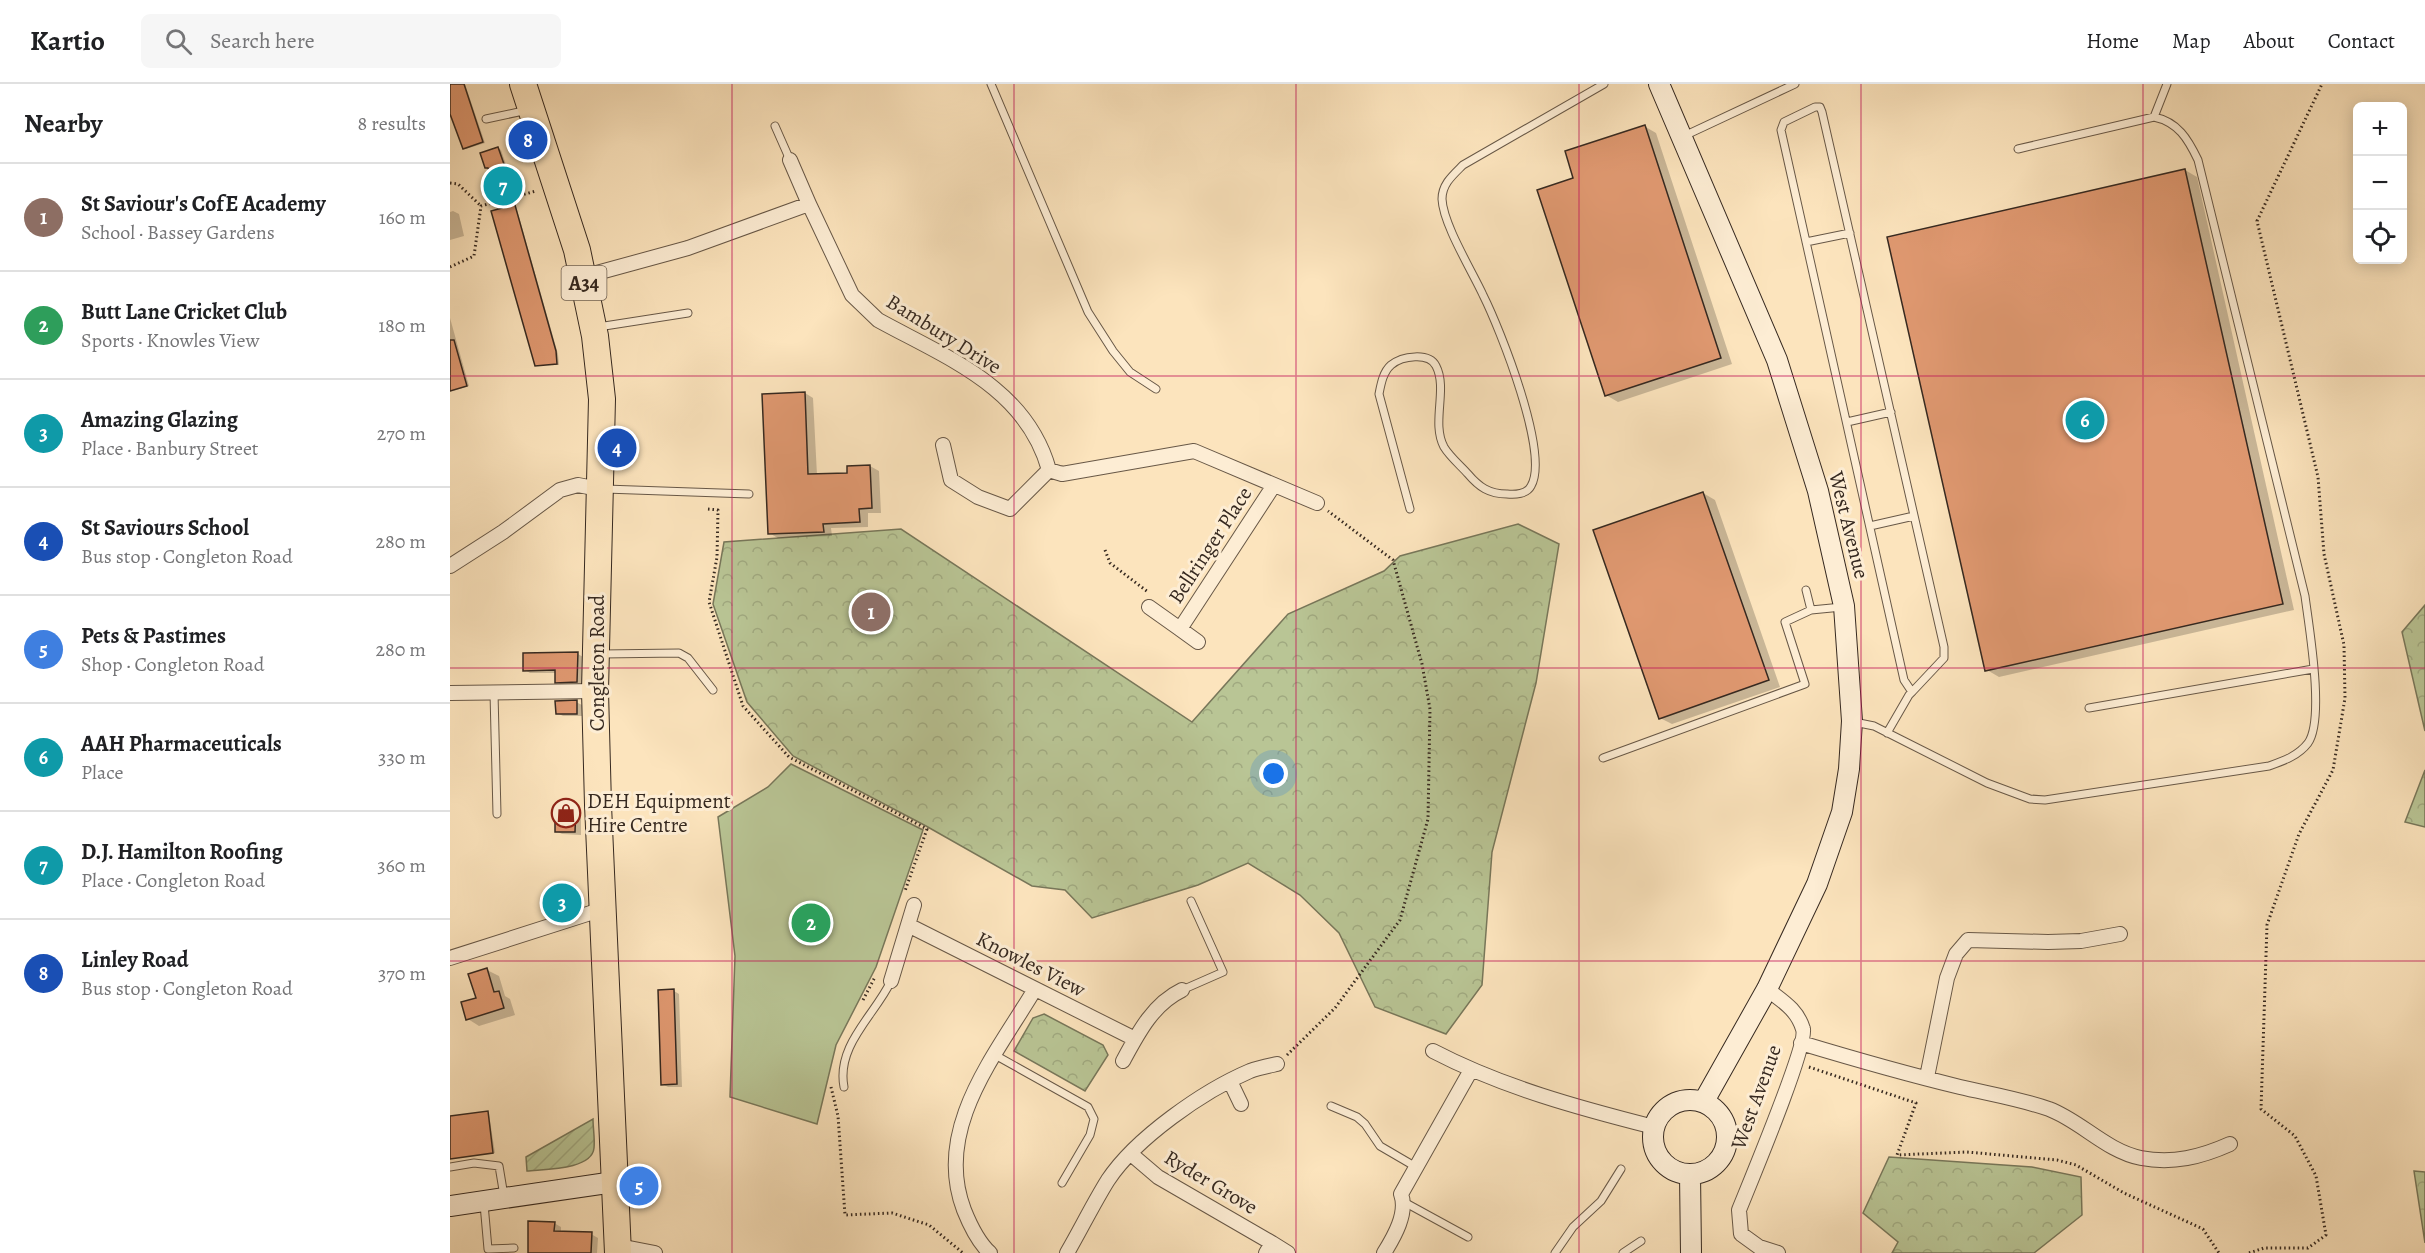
<!DOCTYPE html>
<html lang="en">
<head>
<meta charset="utf-8">
<style>
  body { margin:0; font-family:Alegreya,serif; background:#f6f6f6; color:#202124 }
  .controls { position:absolute; right:18px; top:18px; display:grid; overflow:hidden; border-radius:9px; box-shadow:0 3px 15px #0003 }
  .controls button { width:54px; height:54px; display:grid; place-items:center; padding:0; border:0; border-bottom:2px solid #e0e0e0; background:#fff; color:#202124; font:30px sans-serif }
  .you { position:absolute; left:824px; top:690px; width:21px; height:21px; margin:-15px; border:4px solid #fff; border-radius:50%; background:#1a73e8; box-shadow:0 0 0 9px #1a73e833 }
  .badge { display:grid; place-items:center; width:39px; height:39px; border-radius:50%; background:#8f2418; color:#fff; font-size:20px; font-weight:700 }
  .pin { position:absolute; translate:-50% -50%; border:3px solid #fff; box-shadow:0 2px 6px #0006 }
  .list { margin:0; padding:0; list-style:none }
  h2 { display:flex; justify-content:space-between; align-items:center; height:78px; margin:0; padding:0 24px; font-size:26px }
  h2 small { font-size:20px; font-weight:400; color:#757577 }
  .list li { display:grid; grid-template-columns:39px 1fr auto; gap:18px; align-items:center; box-sizing:border-box; height:108px; padding:0 24px; border-top:2px solid #e0e0e0 }
  .list b { display:block; font-size:22px; white-space:nowrap }
  .list p { margin:0; font-size:20px; white-space:nowrap; color:#757577 }
  .list em { font-size:20px; font-style:normal; color:#757577 }
  .icon { flex:none; width:33px; height:33px; fill:none; stroke:currentColor; stroke-width:2; stroke-linecap:round; stroke-linejoin:round }
  .map { position:relative; flex:none; width:1975px; height:1169px; overflow:hidden }
  header { display:flex; align-items:center; gap:36px; box-sizing:border-box; height:84px; padding:0 30px; background:#fff; border-bottom:2px solid #e0e0e0 }
  header strong { font-size:28px }
  nav { display:flex; gap:33px; margin-inline-start:auto; font-size:21px }
  .search { width:420px; height:54px; background:#f6f6f6; display:flex; align-items:center; gap:15px; box-sizing:border-box; padding:0 21px; border-radius:9px; color:#757577; font-size:22px }
  main { display:flex }
  aside { flex:1; background:#fff }
  .map>svg:first-child { display:block }
  .grass { fill:#b9c595; stroke:#78775a; stroke-width:1.5 }
  .forest { fill:url(#forest-crowns); stroke:#78775a; stroke-width:1.5 }
  .garden { fill:url(#garden-furrows); stroke:#78775a; stroke-width:1.5 }
  .shadow { fill:#0003 }
  .building { fill:#df9870; stroke:#362920; stroke-width:1.5 }
  .lines { fill:none; stroke-linecap:round; stroke-linejoin:round }
  .lane-casing { stroke:#685847; stroke-width:9 }
  .street-casing { stroke:#685847; stroke-width:16 }
  .secondary-casing { stroke:#362920; stroke-width:22 }
  .highway-casing { stroke:#362920; stroke-width:28 }
  .path { stroke:#362920; stroke-width:3; stroke-dasharray:1.5 3; stroke-linecap:butt }
  .lane { stroke:#fdedd4; stroke-width:7 }
  .street { stroke:#fdedd4; stroke-width:14 }
  .secondary { stroke:#fdedd4; stroke-width:20 }
  .highway { stroke:#fce4bd; stroke-width:26 }
  .grid { fill:none; stroke:#c2185b; stroke-width:1.5; stroke-opacity:0.55 }
  .labels { text-anchor:middle; stroke-width:6; stroke-linejoin:round; paint-order:stroke }
  .shield { fill:#fdedd4; stroke:#726456; stroke-width:1.5 }
  .shield-label { font-size:20px; font-weight:bold; fill:#362920 }
  .street-label { font-size:21px; fill:#362920; stroke:#fdedd4 }
  .poi-label { font-size:21px; fill:#362920; stroke:#fdedd4; text-anchor:start }
</style>
</head>
<body>
<header>
<strong>Kartio</strong>
<div class="search"><svg class="icon" aria-label="search" viewBox="0 0 24 24"><circle cx="10" cy="10" r="6"/><path d="M15 15l6 6"/></svg>Search here</div>
<nav><a>Home</a><a>Map</a><a>About</a><a>Contact</a></nav>
</header>
<main>
<aside>
<h2>Nearby<small>8 results</small></h2>
<ul class="list">
<li><span class="badge" style="background:#8d6e63">1</span><div><b>St Saviour's CofE Academy</b><p>School · Bassey Gardens</p></div><em>160 m</em></li>
<li><span class="badge" style="background:#2e9e5b">2</span><div><b>Butt Lane Cricket Club</b><p>Sports · Knowles View</p></div><em>180 m</em></li>
<li><span class="badge" style="background:#0f9aa8">3</span><div><b>Amazing Glazing</b><p>Place · Banbury Street</p></div><em>270 m</em></li>
<li><span class="badge" style="background:#1a4fb4">4</span><div><b>St Saviours School</b><p>Bus stop · Congleton Road</p></div><em>280 m</em></li>
<li><span class="badge" style="background:#3f7fe0">5</span><div><b>Pets &amp; Pastimes</b><p>Shop · Congleton Road</p></div><em>280 m</em></li>
<li><span class="badge" style="background:#0f9aa8">6</span><div><b>AAH Pharmaceuticals</b><p>Place</p></div><em>330 m</em></li>
<li><span class="badge" style="background:#0f9aa8">7</span><div><b>D.J. Hamilton Roofing</b><p>Place · Congleton Road</p></div><em>360 m</em></li>
<li><span class="badge" style="background:#1a4fb4">8</span><div><b>Linley Road</b><p>Bus stop · Congleton Road</p></div><em>370 m</em></li>
</ul>
</aside>
<div class="map">
<svg width="1975" height="1169" viewBox="0 0 1975 1169">
  <defs>
    <pattern id="forest-crowns" width="20" height="18" patternUnits="userSpaceOnUse" patternTransform="scale(1.5)"><rect width="20" height="18" fill="#b9c595"/><path d="M2 6a3 3 0 1 1 6 0M12 15a3 3 0 1 1 6 0" fill="none" stroke="#a0a980"/></pattern>
    <pattern id="garden-furrows" width="10" height="10" patternUnits="userSpaceOnUse" patternTransform="scale(1.5)"><rect width="10" height="10" fill="#b9c595"/><path d="M-1 1l2-2M0 10L10 0M9 11l2-2" fill="none" stroke="#a0a980"/></pattern>
  </defs>
  <rect width="100%" height="100%" fill="#fce4bd"/>
  <filter id="stains"><feTurbulence type="fractalNoise" baseFrequency=".00333" numOctaves="4"/><feColorMatrix values="0 0 0 0 .2 0 0 0 0 .09 0 0 0 0 .02 0 0 0 .5 -.17"/></filter>
  <radialGradient id="worn" r=".72"><stop offset=".6" stop-color="#630" stop-opacity="0"/><stop offset="1" stop-color="#630" stop-opacity=".3"/></radialGradient>
  <path class="grass" d="M341,680L473,746L426,883L386,961L367,1040L280,1013L285,872L268,733L318,703Z"/>
  <path class="forest" d="M1068,440L1109,460L1086,599L1042,768L1032,901L996,950L925,923L889,849L850,811L798,779L748,801L642,834L615,806L582,802L476,742L343,672L297,618L263,520L274,458L451,445L742,638L838,530L934,487L950,472Z
    M1975,521V647L1952,548Z
    M1975,686V743L1955,738Z
    M594,930L653,961L658,971L635,1007L564,967L583,934Z
    M1439,1073L1582,1083L1631,1093L1632,1131L1584,1169H1442L1448,1158L1413,1129Z
    M1964,1087L1975,1088V1159Z"/>
  <path class="garden" d="M143,1035C143,1044 145,1055 144,1064C142,1086 94,1085 77,1087L76,1073Z"/>
  <path class="shadow" d="M0,0H15L35,59L16,65L14,64L0,25Z
    M1194,42L1206,49L1282,280L1168,318L1156,311L1125,95Z
    M48,64L51,66L65,107L62,108L108,270L109,281H87L54,125L38,85L36,83Z
    M1735,86L1747,93L1844,526L1549,593L1537,586Z
    M3,127L9,130L14,152L0,156V128Z
    M0,234L19,302L0,308Z
    M355,309L363,314L367,391L399,390L398,383L420,382L429,387L431,429H418V443L381,444L382,452L328,454L319,449Z
    M1253,409L1265,416L1330,603L1222,640L1210,634Z
    M128,570L133,573L132,601H112L107,598L106,589H80L75,586Z
    M126,618L132,621V632H113L107,629Z
    M126,723L131,727V751L112,750L106,747Z
    M124,804L130,807V827L110,834L104,831Z
    M37,886L49,892L55,912L60,915L65,931L29,942L18,935L28,915Z
    M224,907L229,910L232,1003H218L212,1000Z
    M37,1028L39,1030L45,1069L0,1075V1033Z
    M104,1139L111,1143V1149L141,1150L148,1154L147,1169H79Z"/>
  <path class="building" d="M0,0H14L33,58L13,65L0,30Z
    M1195,41L1271,274L1155,312L1087,106L1123,94L1115,67Z
    M48,63L63,106L61,107L106,267L107,280L85,282L41,127L52,124L38,84H35L30,69Z
    M1735,85L1833,520L1535,587L1437,153Z
    M0,256H4L17,302L0,307Z
    M355,308L358,390L397,389V382L420,381L422,424L409,425L410,438L373,440L374,448L318,450L312,310Z
    M1253,408L1319,596L1209,635L1143,446Z
    M128,568L127,598L105,599V586L73,587V569Z
    M127,616V630H106L105,617Z
    M105,721L126,722L125,748H105Z
    M103,802H125V824L103,832L97,814L104,811Z
    M37,884L44,908L49,907L54,924L16,936L11,918L26,914L18,890Z
    M224,905L227,1000L211,1001L208,906Z
    M38,1027L43,1069L0,1075V1032Z
    M78,1137L105,1138L104,1147L142,1148L141,1169H78Z"/>
  <g class="lines">
    <g class="lane-casing">
      <path id="lane" d="M541,0L638,228L663,267L680,288L706,305
        M1704,33L1717,0
        M36,35L78,26
        M325,42L340,76
        M1234,52L1345,0
        M1356,158L1400,149
        M148,243L238,229
        M1397,338L1441,328
        M155,405L299,410
        M960,425L929,310C931,300 933,288 941,281C952,272 979,268 986,282C998,305 981,339 994,363C1000,373 1011,382 1018,390C1029,403 1039,410 1057,410C1065,411 1077,410 1081,402C1100,370 1050,245 1033,211C1022,187 993,140 992,115C992,100 1003,91 1013,81L1154,0
        M1420,442L1464,432
        M1356,506L1361,526
        M152,570L229,569L238,574L263,606
        M44,609L47,730
        M1639,624L1863,585
        M1404,638L1424,642L1537,699L1580,715L1595,716L1819,682C1833,677 1848,672 1858,659C1875,635 1859,543 1855,512L1748,76C1738,55 1728,38 1704,33L1568,65
        M1437,649L1459,611L1462,608L1494,574V563L1372,28L1370,23H1365L1334,38L1331,46L1454,596L1462,608
        M1153,674L1355,600L1335,538L1361,526L1392,523
        M732,906L773,888L741,817
        M545,971L638,1023L644,1035L640,1051L612,1099
        M394,1003C386,961 425,931 441,897
        M881,1022L907,1033L915,1040L930,1062L966,1083
        M0,1083L24,1079L49,1082L54,1112
        M954,1118L1018,1153
        M34,1120L38,1165L64,1164
        M1105,1169L1123,1143L1151,1117L1171,1085
        M1173,1169L1191,1157"/>
    </g>
    <g class="street-casing">
      <path id="street" d="M340,76L359,120
        M132,193L238,164L359,120L402,211L428,236C497,274 576,303 599,386L612,390L744,367L867,419
        M493,361L501,396L528,413L560,425L599,386
        M0,482L53,448L110,406L128,401L149,405
        M699,523L730,545L824,401
        M730,545L748,558
        M0,609L145,607
        M458,841L685,955
        M0,874L153,825
        M441,897L464,821
        M1317,905C1332,917 1347,925 1353,945C1358,960 1299,1101 1289,1126L1291,1150L1309,1163L1328,1169
        M1351,959C1404,975 1457,990 1510,1003C1540,1010 1570,1015 1599,1025C1631,1037 1656,1067 1691,1074C1723,1080 1751,1073 1780,1060
        M983,967C1052,1003 1129,1024 1204,1043
        M673,977C688,949 703,920 732,906
        M1477,993L1497,894L1506,870L1518,856L1598,858L1631,857L1670,850
        M780,997L791,1020
        M681,1070L708,1093L822,1159
        M169,1162L205,1169
        M540,1169C528,1158 520,1141 514,1126C483,1045 545,972 585,905
        M617,1169C631,1145 643,1120 658,1096C686,1054 753,1007 800,987C808,984 818,982 827,980
        M816,1169L822,1159L838,1169
        M934,1169C944,1153 958,1129 951,1110L1021,986"/>
    </g>
    <g class="secondary-casing">
      <path id="secondary" d="M1209,0L1327,276L1368,407L1394,522L1402,637L1399,685L1392,728L1367,800L1317,905L1254,1017
        M1203 1053a37 37 0 1 1 74 0a37 37 0 1 1-74 0Z
        M1240,1090L1241,1169
        M0,1122L164,1098"/>
    </g>
    <g class="highway-casing">
      <path id="highway" d="M73,0L127,166L145,252L152,315L145,607L148,721L168,1169"/>
    </g>
    <path class="path" d="M0,99L8,100L31,122
      M0,183L24,172L31,122L86,107
      M258,425L268,426L267,473L259,518L293,622L339,673L477,745L455,807
      M655,466L660,479L698,508
      M413,916L425,893
      M837,971L885,924L950,836L978,735L980,625L972,580L943,476L878,427
      M1359,983L1466,1019L1447,1071L1517,1068L1607,1076L1626,1081L1674,1109L1753,1145L1769,1169
      M381,1003L388,1032L395,1131L442,1129L479,1141L513,1169
      M1799,1169L1814,1164H1858L1876,1151L1866,1092L1845,1052L1811,1025L1817,841L1849,750L1883,686L1895,614L1894,561L1874,470L1868,393L1807,137L1872,0"/>
    <use href="#lane" class="lane"/>
    <use href="#street" class="street"/>
    <use href="#secondary" class="secondary"/>
    <use href="#highway" class="highway"/>
  </g>
  <path class="grid" d="M282,0V1169M564,0V1169M846,0V1169M1129,0V1169M1411,0V1169M1693,0V1169M0,292H1975M0,584H1975M0,877H1975"/>
  <defs>
    <g id="shop-ring" transform="scale(1.5)"><circle r="9.5" fill="#fdedd4" stroke="#8f2418" stroke-width="1.5"/><path d="M-5-2.5h2.3a2.7 3.5 0 0 1 5.4 0H5L5.5 6h-11ZM-1.5-2.5h3a1.5 2.3 0 0 0-3 0Z" fill="#8f2418"/></g>
  </defs>
  <g fill-rule="evenodd">
    <use href="#shop-ring" x="116" y="729"/>
  </g>
  <g class="labels">
    <rect class="shield" x="111.5" y="182" width="45" height="34" rx="4.5"/>
    <g class="shield-label">
      <text x="134" y="206">A34</text>
    </g>
    <g class="street-label">
      <text transform="translate(494 250) rotate(32)" y="7">Bambury Drive</text>
      <text transform="translate(1399 441) rotate(76)" y="7">West Avenue</text>
      <text transform="translate(760 461) rotate(-57)" y="7">Bellringer Place</text>
      <text transform="translate(147 579) rotate(-90)" y="7">Congleton Road</text>
      <text transform="translate(581 880) rotate(27)" y="7">Knowles View</text>
      <text transform="translate(1306 1013) rotate(-70)" y="7">West Avenue</text>
      <text transform="translate(761 1098) rotate(31)" y="7">Ryder Grove</text>
    </g>
    <g class="poi-label">
      <text x="137" y="724">DEH Equipment<tspan x="137" dy="24">Hire Centre</tspan></text>
    </g>
  </g>
  <rect width="100%" height="100%" filter="url(#stains)"/>
  <rect width="100%" height="100%" fill="url(#worn)"/>
</svg>
<div class="controls">
<button>+</button>
<button>−</button>
<button><svg class="icon" aria-label="locate" viewBox="0 0 24 24"><circle cx="12" cy="12" r="6"/><path d="M12 2v4M12 18v4M2 12h4M18 12h4"/></svg></button>
</div>
<div class="you"></div>
<div class="pin badge" style="left:421px;top:528px;background:#8d6e63">1</div>
<div class="pin badge" style="left:361px;top:839px;background:#2e9e5b">2</div>
<div class="pin badge" style="left:112px;top:819px;background:#0f9aa8">3</div>
<div class="pin badge" style="left:167px;top:364px;background:#1a4fb4">4</div>
<div class="pin badge" style="left:189px;top:1102px;background:#3f7fe0">5</div>
<div class="pin badge" style="left:1635px;top:336px;background:#0f9aa8">6</div>
<div class="pin badge" style="left:53px;top:102px;background:#0f9aa8">7</div>
<div class="pin badge" style="left:78px;top:56px;background:#1a4fb4">8</div>
</div>
</main>
</body>
</html>
